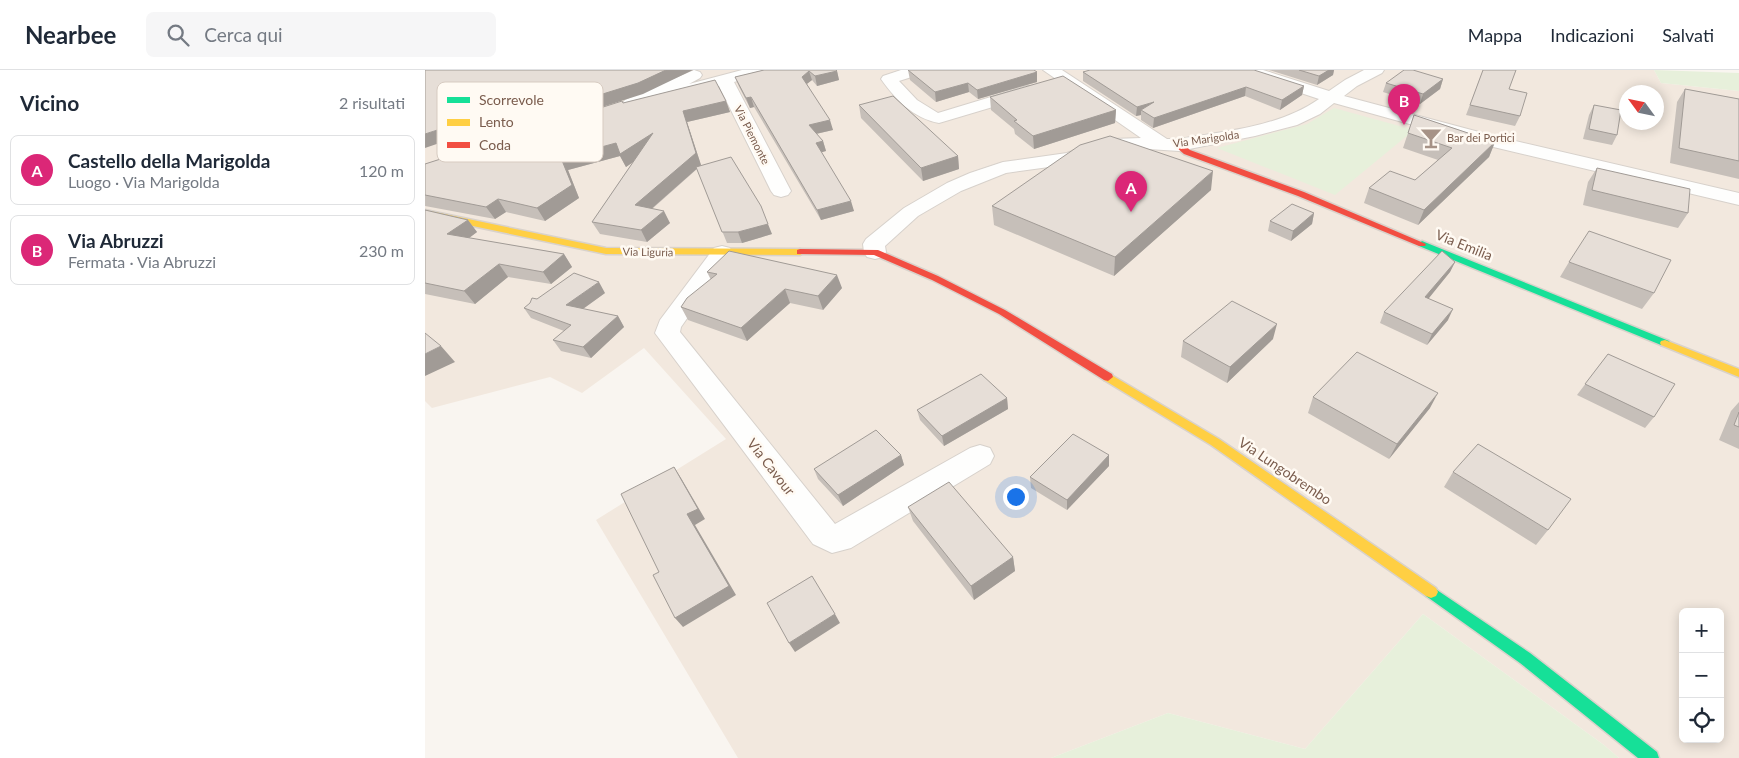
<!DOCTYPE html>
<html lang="it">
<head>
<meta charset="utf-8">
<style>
  body { margin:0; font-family:Lato,sans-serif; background:#f6f6f7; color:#1f2937 }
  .controls { position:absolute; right:15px; bottom:15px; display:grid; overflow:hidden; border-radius:8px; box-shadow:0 2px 12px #0003 }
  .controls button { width:45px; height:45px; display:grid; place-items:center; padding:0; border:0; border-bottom:1px solid #e0e1e3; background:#fff; color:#1f2937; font:25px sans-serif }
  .compass { position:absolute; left:1194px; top:15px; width:45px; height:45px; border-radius:50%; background:#fff; box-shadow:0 2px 12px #0003; rotate:303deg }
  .you { position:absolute; left:590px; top:426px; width:18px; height:18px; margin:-12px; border:4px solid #fff; border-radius:50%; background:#1a73e8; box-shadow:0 0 0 8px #1a73e833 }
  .badge { display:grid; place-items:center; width:32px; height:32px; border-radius:50%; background:#db2777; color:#fff; font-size:16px; font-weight:700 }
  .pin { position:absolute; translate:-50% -41px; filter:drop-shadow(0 1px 2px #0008) }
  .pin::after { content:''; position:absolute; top:26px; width:18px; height:15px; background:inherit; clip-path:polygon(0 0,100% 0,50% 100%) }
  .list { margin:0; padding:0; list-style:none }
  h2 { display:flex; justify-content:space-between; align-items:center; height:65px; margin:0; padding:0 20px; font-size:21px }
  h2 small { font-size:16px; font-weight:400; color:#747a83 }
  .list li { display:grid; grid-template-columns:32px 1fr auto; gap:15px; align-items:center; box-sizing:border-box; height:70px; margin:0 10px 10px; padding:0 10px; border:1px solid #e0e1e3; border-radius:8px }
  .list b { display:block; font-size:19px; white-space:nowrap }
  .list p { margin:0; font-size:16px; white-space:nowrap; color:#747a83 }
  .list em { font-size:16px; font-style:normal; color:#747a83 }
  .icon { flex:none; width:28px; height:28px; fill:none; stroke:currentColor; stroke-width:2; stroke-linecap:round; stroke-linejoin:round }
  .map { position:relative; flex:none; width:1314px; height:688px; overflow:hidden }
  header { display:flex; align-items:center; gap:30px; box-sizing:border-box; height:70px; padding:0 25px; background:#fff; border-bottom:1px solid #e0e1e3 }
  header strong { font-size:24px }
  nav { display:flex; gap:28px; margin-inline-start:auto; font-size:18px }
  .search { width:350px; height:45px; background:#f6f6f7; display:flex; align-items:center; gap:12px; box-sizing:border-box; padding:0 18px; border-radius:8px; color:#747a83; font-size:19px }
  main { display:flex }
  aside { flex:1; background:#fff }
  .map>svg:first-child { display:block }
  .residential { fill:#f2e8de; fill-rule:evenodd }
  .green { fill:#e7f0db }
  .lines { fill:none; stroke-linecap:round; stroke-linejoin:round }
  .street-casing { stroke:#d7d1cb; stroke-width:2 }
  .fast-casing { stroke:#d9d2cb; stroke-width:3 }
  .slow-casing { stroke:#d9d2cb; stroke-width:3 }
  .jam-casing { stroke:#d9d2cb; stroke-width:3 }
  .street { fill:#fefefd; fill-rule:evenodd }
  .fast { fill:#16e098; fill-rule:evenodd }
  .slow { fill:#ffcf43; fill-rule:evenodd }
  .jam { fill:#f24e42; fill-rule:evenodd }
  .wall { fill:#c6bfb9 }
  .shaded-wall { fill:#a19b96 }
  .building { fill:#e6ded7; stroke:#a19b96 }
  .labels { text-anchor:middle; stroke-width:5; stroke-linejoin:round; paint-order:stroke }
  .far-street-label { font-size:11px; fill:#7a5c4d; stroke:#fffaf3 }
  .far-poi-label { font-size:11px; fill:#7a5c4d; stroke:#fffaf3; text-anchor:start }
  .street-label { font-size:14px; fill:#7a5c4d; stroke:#fffaf3 }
  .key { fill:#fffaf3; stroke:#d7cbc1; stroke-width:1 }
  .key-label { font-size:14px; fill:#7a5c4d }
</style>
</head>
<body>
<header>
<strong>Nearbee</strong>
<div class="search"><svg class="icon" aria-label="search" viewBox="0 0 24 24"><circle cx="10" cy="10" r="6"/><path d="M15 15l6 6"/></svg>Cerca qui</div>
<nav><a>Mappa</a><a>Indicazioni</a><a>Salvati</a></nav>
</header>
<main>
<aside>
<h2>Vicino<small>2 risultati</small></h2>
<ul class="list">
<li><span class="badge">A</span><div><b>Castello della Marigolda</b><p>Luogo · Via Marigolda</p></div><em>120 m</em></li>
<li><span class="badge">B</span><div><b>Via Abruzzi</b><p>Fermata · Via Abruzzi</p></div><em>230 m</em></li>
</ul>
</aside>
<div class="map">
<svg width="1314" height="688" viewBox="0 0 1314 688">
  <rect width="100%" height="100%" fill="#f9f5f0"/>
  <path class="residential" d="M0,0H1229L1236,13L1314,21V688H1194L1179,675L998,544L880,679L743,643L626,688H313L171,450L301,369L219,278L157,323L125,307L7,338L0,331ZM1202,22H1232V52H1202ZM1258,542H1295V669H1258Z"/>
  <path class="green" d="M1229,0L1314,3V21L1236,13Z
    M909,38L989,60L910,125L792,78L882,54Z
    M998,544L1179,675L1194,688H626L743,643L880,679Z"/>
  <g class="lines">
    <g class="street-casing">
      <path id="street" d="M269,0L275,2L277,5L275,8L264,14L317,0H344L342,3L309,12L366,121L363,125L356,127L349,125L346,121L294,16L254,26L248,25L246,22L206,39L200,38L197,34L200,30Z
        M476,0H501L499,3L474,11L492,30L513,43L602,16L608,17L610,21L608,25L514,53C488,48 471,30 456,9L458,6Z
        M618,0H637L742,69H754C801,61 854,57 894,29L816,3L814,0H838L904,21L920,10L939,0H959L957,3L932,16L919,26L1069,66L1314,123V135L1060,75L909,33L895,44L872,55L830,66L754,81L708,78L687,81L646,94L581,103L536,121L493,146L460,176L461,182L458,187L450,189L442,187L439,182L438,174L441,169L479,138L522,113L545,103L578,92L642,83L666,74L687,69L716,68Z
        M297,176L305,178L308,183L256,257L255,262L410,454L545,378L555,375L565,378L569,386L565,394L426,478L407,483L388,474L230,263L235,250L289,178Z"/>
    </g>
    <g class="fast-casing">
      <path id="fast" d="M997,171L1244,271L1245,273L1244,275H1236L994,176L993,174Z
        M1006,516L1105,583L1232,682L1234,688H1213L1095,593L1001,526L999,522L1001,518Z"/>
    </g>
    <g class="slow-casing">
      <path id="slow" d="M0,140L181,178L375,179L380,182L375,185L181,184L0,146Z
        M1240,270L1314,299V307L1236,275L1235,273L1236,271Z
        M683,303L794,369L1011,518L1013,522L1011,526L1006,528L1001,526L786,375L679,310L678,307L679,304Z"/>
    </g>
    <g class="jam-casing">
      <path id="jam" d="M751,73H757L765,80L879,122L1001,174L1000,176H994L873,126L759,84L751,77Z
        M375,179L453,180L513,206L580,240L687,304L688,307L683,311L679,310L574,244L507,210L449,185L372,184V180Z"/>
    </g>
    <use href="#street" class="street"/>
    <use href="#fast" class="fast"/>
    <use href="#slow" class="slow"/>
    <use href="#jam" class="jam"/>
  </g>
  <path class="wall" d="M339,0L412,1L414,10L392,16L387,10L382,14L408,60L391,64L398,71L401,81L396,82L429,141L396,150L329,37L325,38L314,17L310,7Z
    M483,0L612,2V12L553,29L544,22L511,32L485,10Z
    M844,0H909L908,5L892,15Z
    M1058,0L1084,19L1095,46L1090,56L1041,45Z
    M658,2L879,16L877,25L855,40L820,26L728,58L716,50V45L711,46L658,11Z
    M1018,9L1015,19L995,34L958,22L961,13Z
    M1260,19L1314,29V109L1245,93L1252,32Z
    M565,27L691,40L690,53L609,79L590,64L589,59L566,40Z
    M301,31L305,42L262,52L276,95L347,164L317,173H302L272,99L227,139L245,153L222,172L175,164L167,152L208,92L201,97L195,86L143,100L154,128L120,151L81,142L70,149L0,136V94L198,33Z
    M434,35L533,86L534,99L498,111L436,48Z
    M1169,35L1192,65L1187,75L1158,69L1164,45Z
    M989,45L1070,72L1064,87L993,155L939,133L944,118L990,110L1013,90L978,78Z
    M1172,98L1263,143L1253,158L1158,135L1163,112Z
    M786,120L689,206L569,155L567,136Z
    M0,140L43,150L52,162L44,168L139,184L147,197L126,214L83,207L50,234L0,224Z
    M889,143L887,154L866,171L843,161L845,151Z
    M1030,192L1025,202L1003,228L1023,250L1002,275L955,253L959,242Z
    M1144,192L1229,223L1217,239L1135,207Z
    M282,202L417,218L398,240L365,233L322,271L263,250L256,237L286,210Z
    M180,223L158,239L193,246L199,257L166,288L136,281L128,270L139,261L106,248L99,238L112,229Z
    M848,269L802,313L756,287L758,271Z
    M1183,284L1229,347L1220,358L1152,325Z
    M888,327L1005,338L964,389L883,343Z
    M582,328L583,339L519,376L495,350L492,340Z
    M1314,332V379L1294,370L1306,341Z
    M476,385L479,395L418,436L393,409L389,399Z
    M684,385V396L642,440L606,418L605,407Z
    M1028,402L1123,460L1111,475L1019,417Z
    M483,437L588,487L590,501L549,530L488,451Z"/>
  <path class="shaded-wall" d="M241,0H268L218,24L25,85L17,74Z
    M902,0H909L908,5L892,15L894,6Z
    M384,1L387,10L379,16L377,7Z
    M412,1L414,10L392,16L390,6Z
    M612,2V12L553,29L552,20Z
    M1018,9L1015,19L995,34L998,24Z
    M543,13L544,22L511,32L510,22Z
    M879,16L877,25L855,40L857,30Z
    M821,17L820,26L728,58L729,48Z
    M326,27L329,37L325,38L321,28Z
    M301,31L305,42L262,52L276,95L216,148L210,135L258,41Z
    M729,32L716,40V45L711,46L712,37Z
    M691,40L690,53L609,79L608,66Z
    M405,50L408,60L386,65L384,55Z
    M28,55L35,66L0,78V64Z
    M228,63L233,75L201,97L195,86L143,100L154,128L120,151L112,138L136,88Z
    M398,71L401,81L394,83L391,73Z
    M1070,72L1064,87L993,155L999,140Z
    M533,86L534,99L498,111L496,98Z
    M788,101L786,120L689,206L690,187Z
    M73,129L81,142L70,149L61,137Z
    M426,131L429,141L396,150L392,140Z
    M239,141L245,153L222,172L216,160Z
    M889,143L887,154L866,171L868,161Z
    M43,150L52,162L32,177L22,164Z
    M343,154L347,164L317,173L313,162Z
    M139,184L147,197L126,214L118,202Z
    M1030,192L1025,202L996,238L1000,227Z
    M74,194L83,207L50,234L39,221Z
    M412,205L417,218L398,240L393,226Z
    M174,212L180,223L148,246L141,235Z
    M360,219L365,233L322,271L316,258Z
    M1028,239L1023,250L1002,275L1007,264Z
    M193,246L199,257L166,288L158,277Z
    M852,254L848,269L802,313L805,297Z
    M16,276L30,292L0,306V284Z
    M1013,323L1005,338L964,389L972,374Z
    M582,328L583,339L519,376L517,366Z
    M476,385L479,395L418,436L413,425Z
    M684,385V396L642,440V430Z
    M249,397L256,408L280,449L270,455L311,525L258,557L250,548Z
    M588,487L590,501L549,530L546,516Z
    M410,544L415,553L370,582L364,573Z"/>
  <path class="building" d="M0,0H241L213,13L17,74L33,65L28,55L0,64Z
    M339,0H411L412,1L390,6L384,1L377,7L405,50L384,55L398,71L391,73L426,131L392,140L326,27L321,28L310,7Z
    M483,0H609L612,2L552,20L543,13L510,22Z
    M665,0H829L879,16L857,30L821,17L729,48L716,40L729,32L712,37L658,2Z
    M874,0H904L894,6Z
    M979,0H988L1018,9L998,24L961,13Z
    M1058,0H1091L1084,19L1102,23L1095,46L1045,35Z
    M638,6L691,40L608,66L589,51L592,50L565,27Z
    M290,10L301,31L258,41L271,83L210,135L239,141L216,160L167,152L228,63L195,84L191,73L136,88L147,115L112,138L73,129L61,137L0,125V94L197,31L198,33Z
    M1260,19L1314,29V91L1254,78Z
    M468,26L533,86L496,98L434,35Z
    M1169,35L1196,40L1192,65L1164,59Z
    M989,45L1070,72L999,140L944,118L965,101L990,110L1027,78L983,63Z
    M685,66L788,101L690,187L567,136L655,75Z
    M306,87L336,136L343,154L313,162H297L271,97Z
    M1172,98L1265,119L1263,143L1167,120Z
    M867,134L889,143L868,161L845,151Z
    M0,140L43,150L22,164L139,184L118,202L74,194L39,221L0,213Z
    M1164,161L1246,190L1229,223L1144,192Z
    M304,181L412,205L393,226L360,219L316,258L256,237L262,228L292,204L282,202Z
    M1017,181L1030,192L1000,227L1028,239L1007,264L959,242Z
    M149,203L174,212L141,235L193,246L158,277L128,270L146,255L99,238L105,233L107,228L112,229Z
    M807,231L852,254L805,297L758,271Z
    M0,263L16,276L0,284Z
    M932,282L1013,323L972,374L888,327Z
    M1183,284L1250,314L1229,347L1160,314Z
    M556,304L582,328L517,366L492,340Z
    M1314,342V357L1309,355Z
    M451,360L476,385L413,425L389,399Z
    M648,364L684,385L642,430L605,407Z
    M1053,374L1146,429L1123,460L1028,402Z
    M249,397L273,439L262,444L304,516L250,548L228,505L234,502L196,424Z
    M524,412L588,487L546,516L483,437Z
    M387,506L410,544L364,573L342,533Z"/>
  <defs>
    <g id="bar-bare" transform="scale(1.725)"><path d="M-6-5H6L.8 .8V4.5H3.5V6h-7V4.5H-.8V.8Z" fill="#a69286" stroke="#fffaf3" stroke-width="2.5" paint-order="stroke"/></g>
  </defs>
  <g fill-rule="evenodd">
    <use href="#bar-bare" x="1006" y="68"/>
  </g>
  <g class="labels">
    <g class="far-street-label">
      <text transform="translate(327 65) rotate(63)" y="4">Via Piemonte</text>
      <text transform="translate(781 69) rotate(-8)" y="4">Via Marigolda</text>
      <text transform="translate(223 182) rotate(1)" y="4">Via Liguria</text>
    </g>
    <g class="far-poi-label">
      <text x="1022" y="72">Bar dei Portici</text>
    </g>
    <g class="street-label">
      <text transform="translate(1039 175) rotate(22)" y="5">Via Emilia</text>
      <text transform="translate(346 397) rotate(52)" y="5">Via Cavour</text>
      <text transform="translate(860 401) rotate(34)" y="5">Via Lungobrembo</text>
    </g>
  </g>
  <rect x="12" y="12" width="166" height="80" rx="8" class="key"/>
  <rect x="22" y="27" width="23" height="6" fill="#16e098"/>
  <rect x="22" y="49" width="23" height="7" fill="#ffcf43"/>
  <rect x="22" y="72" width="23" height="6" fill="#f24e42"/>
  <g class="key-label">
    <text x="54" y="35">Scorrevole</text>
    <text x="54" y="57">Lento</text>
    <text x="54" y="80">Coda</text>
  </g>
</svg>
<div class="controls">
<button>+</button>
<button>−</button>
<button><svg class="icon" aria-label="locate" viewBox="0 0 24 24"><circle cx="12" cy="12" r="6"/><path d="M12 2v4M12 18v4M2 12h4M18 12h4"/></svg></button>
</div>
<svg class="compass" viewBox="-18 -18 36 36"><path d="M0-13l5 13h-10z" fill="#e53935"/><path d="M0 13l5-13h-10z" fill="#747a83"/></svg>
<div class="you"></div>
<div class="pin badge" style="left:706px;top:142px">A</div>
<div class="pin badge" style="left:979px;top:55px">B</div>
</div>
</main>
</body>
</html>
